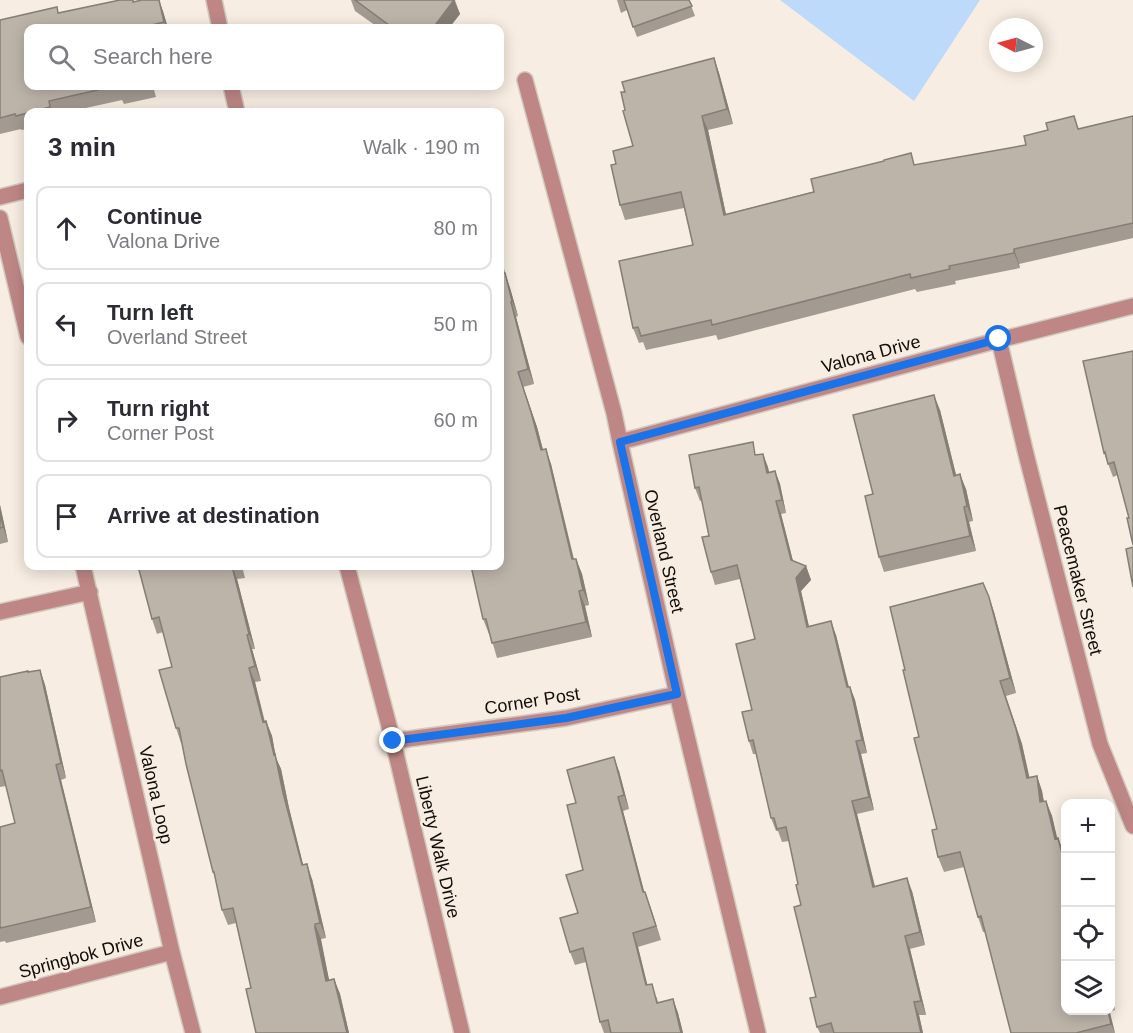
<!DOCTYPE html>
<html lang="en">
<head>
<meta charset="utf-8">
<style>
  body { margin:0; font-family:Arial,sans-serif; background:#f7f7f7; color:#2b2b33 }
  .controls { position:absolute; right:18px; bottom:18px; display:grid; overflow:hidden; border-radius:12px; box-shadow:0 3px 15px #0003 }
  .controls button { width:54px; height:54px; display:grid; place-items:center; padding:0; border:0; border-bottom:2px solid #e1e1e2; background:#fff; color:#2b2b33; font:30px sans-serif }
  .compass { position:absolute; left:989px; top:18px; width:54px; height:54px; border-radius:50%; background:#fff; box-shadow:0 3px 15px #0003; rotate:276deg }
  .stop { position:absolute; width:18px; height:18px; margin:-14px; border:4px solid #1a73e8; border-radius:50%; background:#fff }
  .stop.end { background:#1a73e8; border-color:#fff; box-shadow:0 2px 6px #0008 }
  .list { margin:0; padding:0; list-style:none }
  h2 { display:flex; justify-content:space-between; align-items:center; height:78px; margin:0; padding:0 24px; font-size:26px }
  h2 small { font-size:20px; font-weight:400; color:#7c7c81 }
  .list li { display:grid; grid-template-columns:39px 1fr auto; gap:18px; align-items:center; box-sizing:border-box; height:84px; margin:0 12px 12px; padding:0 12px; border:2px solid #e1e1e2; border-radius:12px }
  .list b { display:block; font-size:22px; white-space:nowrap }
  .list p { margin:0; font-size:20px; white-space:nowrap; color:#7c7c81 }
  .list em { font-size:20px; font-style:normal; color:#7c7c81 }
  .icon { flex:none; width:33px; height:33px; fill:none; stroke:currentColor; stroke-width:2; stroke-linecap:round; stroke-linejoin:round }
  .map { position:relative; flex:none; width:1133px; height:1033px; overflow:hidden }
  .search { position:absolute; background:#fff; box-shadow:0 3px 15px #0003; left:24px; top:24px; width:480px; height:66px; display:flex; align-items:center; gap:15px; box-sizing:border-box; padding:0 21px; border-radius:12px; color:#7c7c81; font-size:22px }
  .panel { position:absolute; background:#fff; box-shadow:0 3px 15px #0003; left:24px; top:108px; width:480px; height:462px; border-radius:12px }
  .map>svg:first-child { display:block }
  .water { fill:#bddafa }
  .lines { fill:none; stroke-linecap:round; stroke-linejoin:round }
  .minor-casing { stroke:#d2c9bf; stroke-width:18 }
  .minor { stroke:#be8785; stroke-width:15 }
  .wall { fill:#a39b91 }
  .shaded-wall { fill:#847e76 }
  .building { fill:#bdb4a9; stroke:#847e76; stroke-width:1.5 }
  .route { stroke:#1a73e8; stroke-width:8 }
  .labels { text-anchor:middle; stroke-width:5; stroke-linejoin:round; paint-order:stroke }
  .street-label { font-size:18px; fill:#100d09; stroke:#f7ede2 }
</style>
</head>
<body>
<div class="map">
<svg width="1133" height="1033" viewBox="0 0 1133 1033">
  <rect width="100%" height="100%" fill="#f7ede2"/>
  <path class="water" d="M780,0H980L914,101Z"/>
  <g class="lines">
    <g class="minor-casing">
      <path id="minor" d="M214,0L220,28
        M525,80L614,413L620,442L677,694L758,1033
        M231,86L237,112
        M0,197L28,190
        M0,218L28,337
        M999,340L1026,454L1100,744L1133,826
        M620,442L999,340L1133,306
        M83,566L172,952L193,1033
        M347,566L393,741L462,1033
        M0,612L90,592
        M393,741L566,718L677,694
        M0,997L172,952"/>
    </g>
    <use href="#minor" class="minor"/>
  </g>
  <path class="wall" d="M120,0H133L134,2L159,0L168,28H28V86H153L156,97L124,104L122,100L68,112H28V129L21,130V129L0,134V20L59,13Z
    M351,0H455L460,14L449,28H379L355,11Z
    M617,0H689L695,16L637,37L627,10L621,13Z
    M714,58L719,73L733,124L708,130L726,214L915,165L1026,145L1079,129L1133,116V238L1019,264L1020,268L955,281L956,284L917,292L915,289L718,340L716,335L646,350L643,342L639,343L633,328L693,245L684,208L625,220L620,205L616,164L633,146L625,110V92Z
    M505,273L510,288L518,316L516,317L534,384L523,387L537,427L543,450L551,464L574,559H576L582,574L589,605L585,606L592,637L497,658L490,634H489L483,619Z
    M1133,351L1129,518L1118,475L1113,477L1104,453Z
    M940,410L956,475L966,489L973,521L969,522L976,551L884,572L879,557L873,494Z
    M763,454L769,472L775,471L780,484L786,513L781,514L793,561L806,566L811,580L801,591L809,627L836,635L849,687H850L855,700L867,753L861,754L874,810L857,814L875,886L912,891L925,945L910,949L926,1015H919L923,1033H820L817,1027L816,997L798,884L789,841L782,842L778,831H776L771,818L756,754H753L749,741L752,710L755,639L740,579L715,585L711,572L709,536L702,500L700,501L695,488L758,455Z
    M0,505L8,542L0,544Z
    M138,566H242L245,578L237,579L255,649H252L261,681L255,682L265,722L266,721L272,736L276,758L281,769L289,808L303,865L312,879L326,938L321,939V942L329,980L334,979L340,994L349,1033H256L251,988L236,923L228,925L222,910L216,879L213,872L182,743H181L176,728L172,667L163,632L157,634L152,619Z
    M989,597L994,612L1016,693L1006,696L1022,744L1029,778L1037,776L1042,791L1044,801H1046L1052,816L1057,839L1058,838L1064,853L1065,1011H1110V992L1115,1010L1110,1012L1115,1033H1011L985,932H983L978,917L964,867L944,872L938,857L937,829L905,670Z
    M40,670L45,685L66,778L61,780L96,922L6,943L5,941L0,942V827L15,823L6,786L0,787V677Z
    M619,771L629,809L623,811L644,892L650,906L661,940L638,947L647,985L657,998L658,1003L673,999L678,1013L683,1033H604L600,1022L586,962L575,965L570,952L578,913L583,870L576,803Z"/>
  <path class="shaded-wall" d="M159,0L163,11L168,28L164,22Z
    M454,0L460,14L449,28H433Z
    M714,58L719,73L733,124L727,109Z
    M702,116L708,130L729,229L724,215Z
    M500,249L508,288L502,273L500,260Z
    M1014,249L1019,264L1020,268L1014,253Z
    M505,273L510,288L518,316L512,301Z
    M511,302L516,317L534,384L528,369Z
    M518,372L537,427L547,465L541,450Z
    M934,395L940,410L960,491L954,476Z
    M546,449L551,464L577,574L572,559Z
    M763,454L768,467L772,486L767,473Z
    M775,471L780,484L786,513L782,500Z
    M960,474L966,489L973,521L967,506Z
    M776,501L781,514L796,573L791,560Z
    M0,505L8,542L3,527L0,514Z
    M964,507L969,522L976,551L970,536Z
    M576,559L582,574L589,605L583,590Z
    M232,566L237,579L255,649L249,634Z
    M806,566L811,580L801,591L812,640L807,627L796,578Z
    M579,591L585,606L592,637L586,622Z
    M989,597L994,612L1016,693L1010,678Z
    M831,621L836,635L852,701L847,687Z
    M247,635L252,649L261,681L255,666Z
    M249,668L255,682L268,737L263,722Z
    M40,670L45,685L66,778L61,763Z
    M1000,681L1022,744L1033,793L1027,778Z
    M850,687L855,700L867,753L862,740Z
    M266,721L272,736L276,758L281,769L289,808L307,880L302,865Z
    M856,741L861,754L874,810L869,797Z
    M614,757L619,771L629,809L624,795Z
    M56,765L61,780L96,922L91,907Z
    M1037,776L1042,791L1046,817L1040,802Z
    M618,797L623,811L648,906L643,892Z
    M852,801L857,814L878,900L873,887Z
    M1046,801L1052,816L1061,854L1055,839Z
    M1058,838L1064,853L1065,859V865Z
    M307,864L312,879L326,938L320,923Z
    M907,878L912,891L925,945L920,932Z
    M645,892L650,906L661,940L656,926Z
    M315,924L321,939L332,995L326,981Z
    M633,933L638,947L651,999L646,985Z
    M905,936L910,949L926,1015L921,1001Z
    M334,979L340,994L349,1033H347Z
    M1110,992L1115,1010L1110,999Z
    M673,999L678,1013L683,1033H681Z
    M914,1002L919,1015L923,1033H921Z
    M1108,1011H1109L1115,1033L1111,1024Z"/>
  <path class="building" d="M120,0H133V2L142,0H159L164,22L139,28H28V86H115L49,101L50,107L16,116L15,114L0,118V20L57,7L58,13Z
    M355,0H454L433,28H393Z
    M624,0H689L692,6L633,27Z
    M714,58L727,109L702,116L724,215L814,192L811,179L884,161V160L911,153L914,165L1026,145L1024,136L1048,130L1046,123L1074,116L1078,129L1133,116V223L1014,249V253L949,266L950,269L911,278L910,274L712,325L711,320L641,336L638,327L633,328L619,261L693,245L681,192L620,205L611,165L616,164L613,151L633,146L623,111L625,110L621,92H625L622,82Z
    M118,86H133L118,89Z
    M500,260L502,273H505L512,301L511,302L528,369L518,372L531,412L541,450L546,449L572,559H576L583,590L579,591L586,622L492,643L486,619H483L471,566H500Z
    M1133,351V545L1127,518H1129L1114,462L1108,464L1105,452L1104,453L1083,361Z
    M934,395L954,476L960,474L967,506L964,507L970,536L879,557L865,496L873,494L853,415Z
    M753,442L755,455L763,454L767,473L775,471L782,500L776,501L791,560L806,566L796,578L807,627L831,621L847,687H850L862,740L856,741L869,797L852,801L873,887L907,878L920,932L905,936L921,1001L914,1002L921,1033H834L831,1023L817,1027L810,998L816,997L794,907L801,905L796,885L798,884L786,827L777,829L774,818H771L753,740L749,741L742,712L752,710L736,644L755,639L737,565L711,572L702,537L709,536L699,487L695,488L689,455Z
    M0,514L3,527L0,528Z
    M1133,547V587L1126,549Z
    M138,566H232L249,634L247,635L255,666L249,668L263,722L266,721L274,755L275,754L283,793L302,865L307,864L320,923L315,924V928L326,981L334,979L347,1033H256L246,989L251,988L233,908L222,910L214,872H213L186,764L179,728H176L159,670L172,667L159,617L152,619Z
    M983,583L989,597L1010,678L1000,681L1016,729L1027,778L1037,776L1040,802L1046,801L1055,839L1058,838L1065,865V1011H1108L1111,1024L1076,1033H1011L981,916L978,917L960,852L938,857L932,830L937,829L914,738L919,737L903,670H905L890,607Z
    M40,670L61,763L56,765L91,907L1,928L0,926V827L15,823L2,770L0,771V677L28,671V672Z
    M614,757L624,795L618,797L643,892H645L656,926L633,933L646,985L652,984L657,1003L673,999L681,1033H611L608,1020L600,1022L583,948L570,952L560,918L578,913L566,875L583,870L567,805L576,803L567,770Z"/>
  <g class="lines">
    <path class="route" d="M393,741L566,718L677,694L620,442L999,339"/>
  </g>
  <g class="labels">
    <g class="street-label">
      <text transform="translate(871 354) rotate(-15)" y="6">Valona Drive</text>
      <text transform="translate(664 551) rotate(77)" y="6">Overland Street</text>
      <text transform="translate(1078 580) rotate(76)" y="6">Peacemaker Street</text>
      <text transform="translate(532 701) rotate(-9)" y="6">Corner Post</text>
      <text transform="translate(156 795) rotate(77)" y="6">Valona Loop</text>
      <text transform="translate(438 847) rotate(77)" y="6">Liberty Walk Drive</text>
      <text transform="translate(81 956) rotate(-15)" y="6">Springbok Drive</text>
    </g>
  </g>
</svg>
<div class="controls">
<button>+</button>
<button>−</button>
<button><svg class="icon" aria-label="locate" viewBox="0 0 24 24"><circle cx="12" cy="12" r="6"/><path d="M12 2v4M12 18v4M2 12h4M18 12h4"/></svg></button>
<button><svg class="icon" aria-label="layers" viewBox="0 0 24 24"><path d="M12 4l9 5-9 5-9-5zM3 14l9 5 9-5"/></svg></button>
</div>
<svg class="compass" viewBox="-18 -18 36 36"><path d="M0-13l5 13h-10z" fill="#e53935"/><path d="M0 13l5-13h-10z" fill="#7c7c81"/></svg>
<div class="stop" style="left:999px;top:339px"></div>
<div class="stop end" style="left:393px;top:741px"></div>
<div class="search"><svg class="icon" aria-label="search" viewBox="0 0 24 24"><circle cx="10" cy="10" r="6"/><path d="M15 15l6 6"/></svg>Search here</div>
<section class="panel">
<h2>3 min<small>Walk · 190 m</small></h2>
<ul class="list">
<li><svg class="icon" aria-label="ahead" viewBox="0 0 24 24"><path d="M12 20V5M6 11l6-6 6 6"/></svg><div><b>Continue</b><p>Valona Drive</p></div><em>80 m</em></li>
<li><svg class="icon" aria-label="left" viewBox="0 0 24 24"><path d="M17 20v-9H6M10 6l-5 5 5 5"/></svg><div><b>Turn left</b><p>Overland Street</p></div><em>50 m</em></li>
<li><svg class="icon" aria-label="right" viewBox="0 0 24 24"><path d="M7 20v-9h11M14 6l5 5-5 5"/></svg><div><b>Turn right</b><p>Corner Post</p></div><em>60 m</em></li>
<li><svg class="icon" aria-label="arrive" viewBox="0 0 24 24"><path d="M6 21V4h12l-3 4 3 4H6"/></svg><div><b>Arrive at destination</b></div></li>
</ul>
</section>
</div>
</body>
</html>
